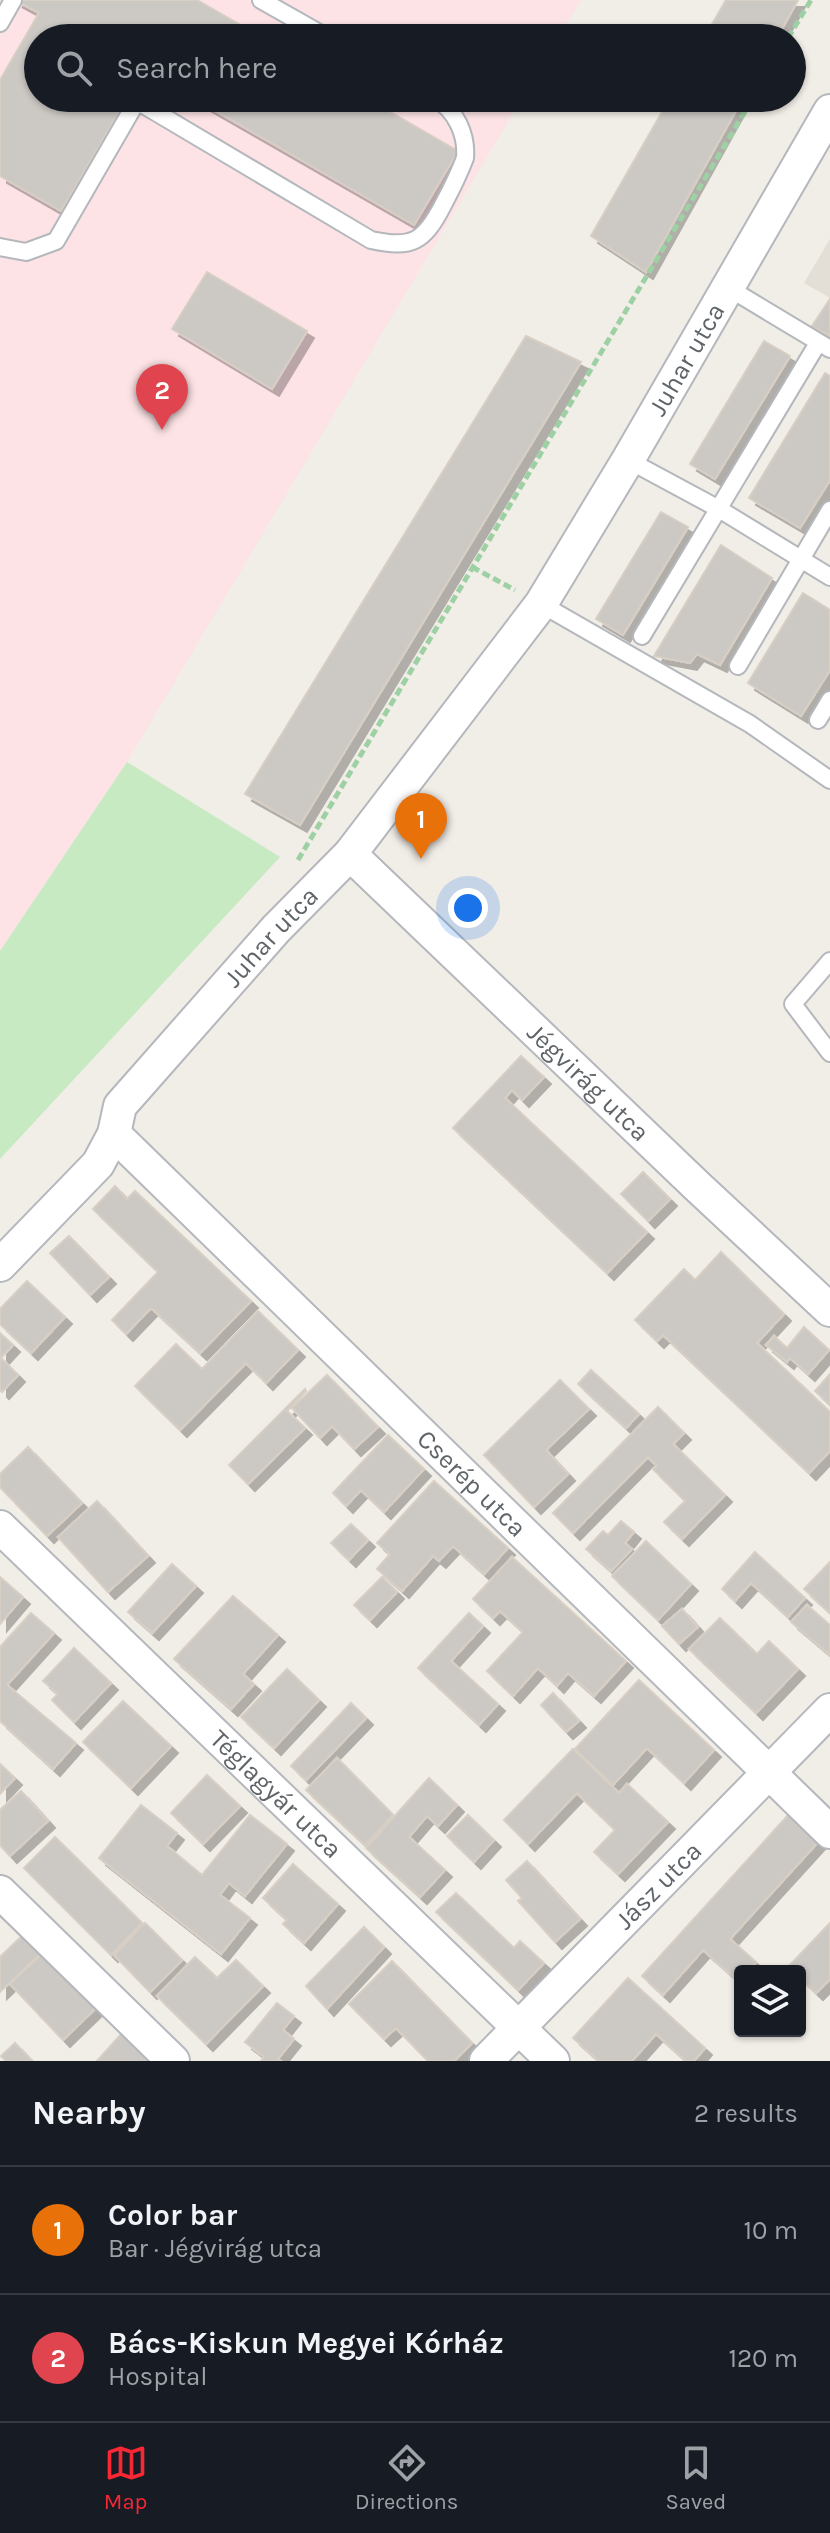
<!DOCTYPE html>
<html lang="en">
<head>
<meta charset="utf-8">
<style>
  body { margin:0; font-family:Karla,sans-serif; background:#242831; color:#f1f3f6 }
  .controls { position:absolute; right:24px; bottom:24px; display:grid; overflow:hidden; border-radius:8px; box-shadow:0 2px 6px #0004 }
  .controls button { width:72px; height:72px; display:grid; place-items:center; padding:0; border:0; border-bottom:2px solid #363941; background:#171b24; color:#f1f3f6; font:40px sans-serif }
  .you { position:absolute; left:468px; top:908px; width:28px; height:28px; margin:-20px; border:6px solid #fff; border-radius:50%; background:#1a73e8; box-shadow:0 0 0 12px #1a73e833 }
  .badge { display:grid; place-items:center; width:52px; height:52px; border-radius:50%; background:#f72733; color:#fff; font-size:26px; font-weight:700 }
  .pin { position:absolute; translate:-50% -66px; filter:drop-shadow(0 2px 4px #0008) }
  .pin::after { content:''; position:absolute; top:42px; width:28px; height:24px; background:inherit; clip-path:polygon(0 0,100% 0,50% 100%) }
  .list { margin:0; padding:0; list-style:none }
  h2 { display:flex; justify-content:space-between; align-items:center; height:104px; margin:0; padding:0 32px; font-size:34px }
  h2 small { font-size:26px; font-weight:400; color:#9ea1a6 }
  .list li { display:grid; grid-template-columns:52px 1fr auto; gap:24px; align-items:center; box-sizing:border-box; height:128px; padding:0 32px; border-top:2px solid #363941 }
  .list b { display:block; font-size:30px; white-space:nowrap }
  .list p { margin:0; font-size:26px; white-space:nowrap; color:#9ea1a6 }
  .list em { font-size:26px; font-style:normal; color:#9ea1a6 }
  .icon { flex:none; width:44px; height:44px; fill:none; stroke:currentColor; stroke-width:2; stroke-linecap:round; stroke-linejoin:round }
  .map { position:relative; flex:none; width:830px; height:2061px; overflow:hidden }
  .search { position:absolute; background:#171b24; box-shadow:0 2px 6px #0004; left:24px; right:24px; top:24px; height:88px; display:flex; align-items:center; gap:20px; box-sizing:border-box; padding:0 28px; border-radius:44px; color:#9ea1a6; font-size:30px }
  .sheet { height:360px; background:#171b24 }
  nav { display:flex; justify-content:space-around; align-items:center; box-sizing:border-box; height:112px; border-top:2px solid #363941; background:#171b24; font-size:22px; color:#9ea1a6 }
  nav a { display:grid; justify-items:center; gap:4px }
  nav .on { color:#f72733 }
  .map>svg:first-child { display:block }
  .education { fill:#e3dfd7 }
  .medical { fill:#fde3e5 }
  .green { fill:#c7eac2 }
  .building { fill:#ccc8c3; stroke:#d7cec4; stroke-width:2; filter:url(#shadow) }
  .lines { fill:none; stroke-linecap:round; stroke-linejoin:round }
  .lane-casing { stroke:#b4b8bc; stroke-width:20 }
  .street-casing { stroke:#b4b8bc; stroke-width:36 }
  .path { stroke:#9dd1a4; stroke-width:5; stroke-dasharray:8 4; stroke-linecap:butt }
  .lane { stroke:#fff; stroke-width:16 }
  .street { stroke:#fff; stroke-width:32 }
  .labels { text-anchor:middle; stroke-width:8; stroke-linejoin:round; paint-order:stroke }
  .street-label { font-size:26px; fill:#5e6468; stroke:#fff }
</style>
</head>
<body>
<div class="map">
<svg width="830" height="2061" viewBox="0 0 830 2061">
  <defs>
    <filter id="shadow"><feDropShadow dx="7" dy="7" stdDeviation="0" flood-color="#0004"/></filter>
  </defs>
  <rect width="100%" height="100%" fill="#f1ede7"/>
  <path class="education" d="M830,239V298L804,283Z"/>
  <path class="medical" d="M0,0H581L558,38H38V98H522L127,762L0,951Z"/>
  <path class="green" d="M127,762L280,857L0,1159V951Z"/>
  <path class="building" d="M15,0H197L263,38H38V98H127L61,211L0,176V80L39,13Z
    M726,0H798L777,38H704Z
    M193,98H366L458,151L414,225Z
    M670,98H743L646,272L591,236Z
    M207,272L307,331L272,389L172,329Z
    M830,299V336L812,326Z
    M526,336L581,362L300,825L245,794Z
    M764,341L790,356L715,479L690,464Z
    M825,373L830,376V480L800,528L749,498Z
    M661,512L688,527L623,635L596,619Z
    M721,545L772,578L720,665L697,654L690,663L654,656Z
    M803,593L830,610V670L801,716L748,683Z
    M521,1056L544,1077L522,1100L512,1090L505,1098L647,1232L607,1273L453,1128Z
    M643,1172L670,1199L648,1221L621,1194Z
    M115,1186L127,1199L135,1191L251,1301L200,1353L151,1308L126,1334L112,1320L158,1272L93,1209Z
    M69,1236L109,1277L90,1295L50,1253Z
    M721,1252L784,1314L757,1343L830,1412V1451L809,1473L663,1335L657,1341L635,1320L684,1269L695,1280Z
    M27,1281L65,1317L31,1353L0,1324V1309Z
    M258,1311L298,1350L266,1383L246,1363L180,1430L135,1386L176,1344L202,1369Z
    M804,1327L829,1350L808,1374L790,1358L787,1362L766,1345L774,1336L787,1348Z
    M0,1333L13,1345L1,1358L18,1375L2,1392L0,1390Z
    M591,1370L639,1414L626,1428L578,1384Z
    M830,1374V1405L815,1391Z
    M327,1375L378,1427L354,1449L332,1426L320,1438L292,1408Z
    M560,1380L589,1409L546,1450L568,1474L534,1507L484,1455Z
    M305,1389L306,1391L287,1411L305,1428L248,1484L229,1465Z
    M658,1407L684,1433L673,1444L725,1495L682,1539L664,1522L685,1501L653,1469L657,1466L648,1457L573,1533L553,1513Z
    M388,1435L424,1469L384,1512L361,1490L346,1506L333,1493Z
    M28,1447L82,1503L47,1536L0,1487V1474Z
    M434,1481L508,1548L484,1574L453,1546L439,1561L433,1556L402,1591L377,1569L390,1554L377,1543Z
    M97,1501L148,1556L108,1592L58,1537Z
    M621,1521L634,1532L625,1543L632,1549L611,1571L586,1549L603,1531L608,1535Z
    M351,1524L368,1540L349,1560L331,1543Z
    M646,1541L691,1584L658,1620L612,1576Z
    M755,1552L805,1598L788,1617L751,1583L735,1601L722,1589Z
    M512,1557L626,1661L594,1696L568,1673L557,1686L538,1668L513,1696L487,1671L523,1632L500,1611L493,1618L473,1599Z
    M830,1562V1613L804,1589Z
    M172,1564L196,1586L152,1633L128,1612Z
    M0,1577L23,1597L0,1624Z
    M382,1577L397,1592L370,1620L354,1605Z
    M233,1596L278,1635L243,1674L254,1684L231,1709L174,1659Z
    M807,1605L830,1625V1655L791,1622Z
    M682,1609L698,1627L679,1644L662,1626Z
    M31,1613L54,1633L7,1685L76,1743L53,1769L0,1721V1647Z
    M469,1613L483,1626L451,1661L498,1704L479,1725L418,1668Z
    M720,1618L757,1654L769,1641L798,1669L756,1713L689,1649Z
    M74,1648L111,1683L74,1722L52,1700L58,1694L43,1681Z
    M287,1669L319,1700L274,1748L241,1717Z
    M639,1680L714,1750L684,1783L647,1748L613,1785L575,1749Z
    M553,1693L579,1721L566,1732L541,1705Z
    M123,1701L171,1746L131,1788L83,1742Z
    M351,1703L366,1718L306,1780L291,1766Z
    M573,1749L619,1793L627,1784L668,1822L618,1874L594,1852L615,1830L577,1793L528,1844L504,1820Z
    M337,1758L393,1815L365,1845L306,1790Z
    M0,1764L15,1778L0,1794Z
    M207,1775L240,1806L203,1844L171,1813Z
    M429,1778L457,1805L438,1826L427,1816L409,1837L445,1870L420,1897L366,1848Z
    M21,1791L48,1821L10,1856L0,1845V1810Z
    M141,1805L177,1833L167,1846L202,1875L250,1815L287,1844L245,1896L229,1883L220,1895L250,1918L221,1954L99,1858Z
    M790,1813L820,1840L730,1939L756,1962L748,1971H740L739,1982L703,1950L663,1995L642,1976Z
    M468,1815L494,1840L474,1862L447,1836Z
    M55,1837L142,1923L111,1955L24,1868Z
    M527,1861L580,1919L555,1942L518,1901L522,1898L506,1880Z
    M293,1864L338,1904L304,1943L283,1924L287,1920L263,1898Z
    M456,1893L514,1948L520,1941L544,1963L518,1990L436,1912Z
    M145,1923L182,1960L150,1992L114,1955Z
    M830,1923V1979L816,1993L800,1978V1971H792L788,1967Z
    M364,1927L384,1947L327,2009L306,1986Z
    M23,1935L41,1953L0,1992V1957Z
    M45,1951L97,2007L63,2040L10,1984Z
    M195,1957L217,1978L236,1960L263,1986L206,2044L157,1996Z
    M392,1961L472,2043L454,2061H428L396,2028L384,2039L349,2004Z
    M628,1978L705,2048L694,2061H686L656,2034L632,2061H599L573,2038Z
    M277,2003L294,2016L283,2030L294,2039L278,2059L281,2061H261L264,2057L245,2042Z
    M123,2032L156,2061H97Z
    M15,2043L32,2061H6L1,2056Z"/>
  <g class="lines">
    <g class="lane-casing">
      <path id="lane" d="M261,0L328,38
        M0,23L13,0
        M0,247L26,252L56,241L137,101L371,240C412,249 424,242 443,205C451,190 459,174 465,158C467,135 456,110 435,98
        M727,287L830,349
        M628,460L719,509L830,577
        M541,604L750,724L830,780
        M642,636L818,343
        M738,666L830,510
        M818,720L830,700
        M830,961L793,1004L830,1053"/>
    </g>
    <g class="street-casing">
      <g id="street">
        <path id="s1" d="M350,854L697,1186L830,1310"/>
        <path id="s2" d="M114,1134L830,1832"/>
        <path id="s3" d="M0,1265L98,1164L114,1134L120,1106L276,929L350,854L541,604L628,460L830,111"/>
        <path id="s4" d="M0,1527L553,2061"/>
        <path d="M0,1892L173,2061"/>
        <path id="s5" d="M486,2061L830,1710"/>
      </g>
    </g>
    <path class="path" d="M788,38L811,0
      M472,567L515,590
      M298,860L753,98"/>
    <use href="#lane" class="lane"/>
    <use href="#street" class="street"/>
  </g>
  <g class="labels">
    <g class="street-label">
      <text dy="9" stroke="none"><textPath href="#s3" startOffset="1144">Juhar utca</textPath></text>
      <text dy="9" stroke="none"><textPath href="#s3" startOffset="430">Juhar utca</textPath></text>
      <text dy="9" stroke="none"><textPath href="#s1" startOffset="330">Jégvirág utca</textPath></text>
      <text dy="9" stroke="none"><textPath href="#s2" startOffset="500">Cserép utca</textPath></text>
      <text dy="9" stroke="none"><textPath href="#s4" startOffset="384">Téglagyár utca</textPath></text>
      <text dy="9" stroke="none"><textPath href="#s5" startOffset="246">Jász utca</textPath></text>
    </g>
  </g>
</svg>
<div class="controls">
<button><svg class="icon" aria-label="layers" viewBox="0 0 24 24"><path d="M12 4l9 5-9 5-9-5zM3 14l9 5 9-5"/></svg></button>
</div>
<div class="you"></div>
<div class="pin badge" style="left:421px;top:859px;background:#e8710a">1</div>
<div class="pin badge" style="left:162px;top:430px;background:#e0444e">2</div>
<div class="search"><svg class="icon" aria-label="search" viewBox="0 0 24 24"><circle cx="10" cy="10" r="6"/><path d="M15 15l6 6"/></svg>Search here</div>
</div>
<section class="sheet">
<h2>Nearby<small>2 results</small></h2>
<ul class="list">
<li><span class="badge" style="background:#e8710a">1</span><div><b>Color bar</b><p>Bar · Jégvirág utca</p></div><em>10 m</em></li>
<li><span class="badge" style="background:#e0444e">2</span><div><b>Bács-Kiskun Megyei Kórház</b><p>Hospital</p></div><em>120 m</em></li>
</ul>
</section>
<nav>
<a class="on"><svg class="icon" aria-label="map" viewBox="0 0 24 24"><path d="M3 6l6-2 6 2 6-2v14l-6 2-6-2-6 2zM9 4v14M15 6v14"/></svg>Map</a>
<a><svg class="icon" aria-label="directions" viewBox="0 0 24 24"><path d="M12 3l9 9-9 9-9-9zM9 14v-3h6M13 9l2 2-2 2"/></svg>Directions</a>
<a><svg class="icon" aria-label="saved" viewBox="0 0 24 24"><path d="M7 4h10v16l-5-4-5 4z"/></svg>Saved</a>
</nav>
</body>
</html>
